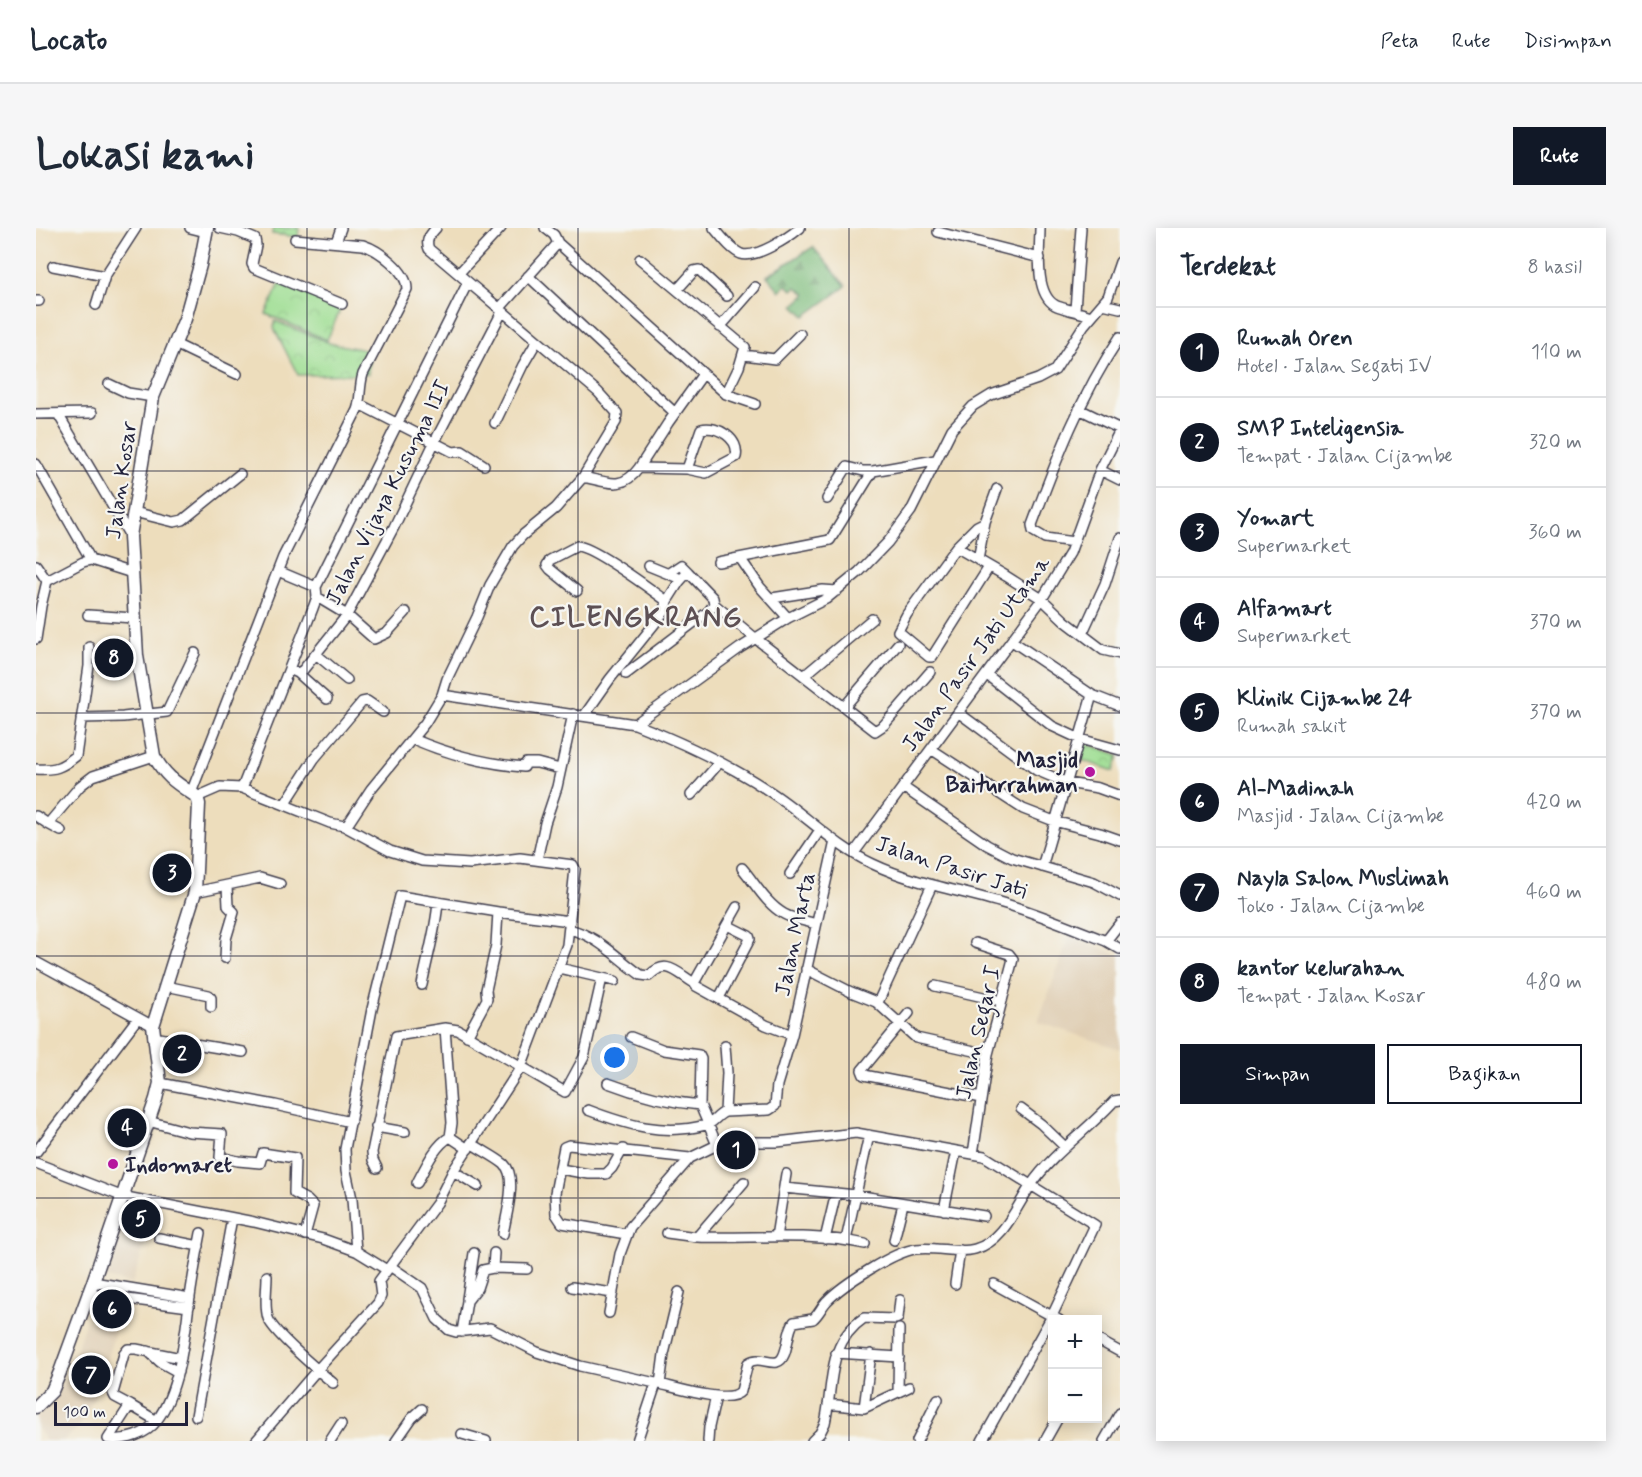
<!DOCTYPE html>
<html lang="id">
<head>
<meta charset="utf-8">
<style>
  body { margin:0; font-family:Mynerve,sans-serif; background:#f6f6f7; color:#1f2937 }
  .controls { position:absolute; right:18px; bottom:18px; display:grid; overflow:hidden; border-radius:0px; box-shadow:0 3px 15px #0003 }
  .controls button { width:54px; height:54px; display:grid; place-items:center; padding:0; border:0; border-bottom:2px solid #e0e1e3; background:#fff; color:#1f2937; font:30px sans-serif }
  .scale { position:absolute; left:18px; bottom:15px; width:134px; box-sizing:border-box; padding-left:6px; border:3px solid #22223b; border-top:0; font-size:16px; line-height:21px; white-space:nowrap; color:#22223b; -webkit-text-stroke:4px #f6f6f2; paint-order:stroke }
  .you { position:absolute; left:579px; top:830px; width:21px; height:21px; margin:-15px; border:4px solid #fff; border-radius:50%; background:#1a73e8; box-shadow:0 0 0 9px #1a73e833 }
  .badge { display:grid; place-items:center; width:39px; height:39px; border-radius:50%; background:#111827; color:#fff; font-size:20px; font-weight:700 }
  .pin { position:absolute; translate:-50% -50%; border:3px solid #fff; box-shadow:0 2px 6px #0006 }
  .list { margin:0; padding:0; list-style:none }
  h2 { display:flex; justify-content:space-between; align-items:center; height:78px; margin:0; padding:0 24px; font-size:26px }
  h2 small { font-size:20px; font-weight:400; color:#747a83 }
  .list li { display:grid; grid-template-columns:39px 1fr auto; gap:18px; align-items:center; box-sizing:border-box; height:90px; padding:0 24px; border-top:2px solid #e0e1e3 }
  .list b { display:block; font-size:22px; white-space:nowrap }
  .list p { margin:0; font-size:20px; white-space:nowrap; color:#747a83 }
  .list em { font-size:20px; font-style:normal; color:#747a83 }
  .actions { display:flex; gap:12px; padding:18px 24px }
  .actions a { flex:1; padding:14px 0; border:2px solid #111827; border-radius:0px; text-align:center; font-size:21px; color:#111827 }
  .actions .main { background:#111827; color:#fff }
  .map { position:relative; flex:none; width:1084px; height:1213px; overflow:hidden; border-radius:0px }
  header { display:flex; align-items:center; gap:36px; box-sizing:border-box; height:84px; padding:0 30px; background:#fff; border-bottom:2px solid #e0e1e3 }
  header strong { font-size:28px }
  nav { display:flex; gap:33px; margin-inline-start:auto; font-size:21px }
  .intro { display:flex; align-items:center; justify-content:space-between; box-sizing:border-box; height:144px; padding:0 36px }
  h1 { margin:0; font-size:42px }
  .button { padding:15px 27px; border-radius:0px; background:#111827; color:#fff; font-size:21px; font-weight:700 }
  main { display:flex; gap:36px; padding:0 36px }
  aside { flex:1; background:#fff; border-radius:0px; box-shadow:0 3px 15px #0003 }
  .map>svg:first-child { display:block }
  .built { fill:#dfcdb2 }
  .forest { fill:url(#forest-firs); stroke:#50705c; stroke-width:1.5 }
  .park { fill:url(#park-crowns); stroke:#608067; stroke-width:1.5 }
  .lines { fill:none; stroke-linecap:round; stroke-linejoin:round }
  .minor-casing { stroke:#403e4e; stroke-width:12 }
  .tertiary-casing { stroke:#403e4e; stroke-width:15 }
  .minor { stroke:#fff; stroke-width:9 }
  .tertiary { stroke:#fff; stroke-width:12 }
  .grid { fill:none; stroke:#22223b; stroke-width:1.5; stroke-opacity:0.55 }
  .poi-dot { fill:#b5179e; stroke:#f6f6f2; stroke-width:2 }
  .labels { text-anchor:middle; stroke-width:4.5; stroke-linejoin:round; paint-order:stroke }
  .street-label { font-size:22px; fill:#22223b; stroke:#f6f6f2 }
  .poi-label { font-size:22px; font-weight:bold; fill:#22223b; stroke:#f6f6f2; text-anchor:end }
  .district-label { font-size:28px; font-weight:bold; letter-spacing:1.5px; fill:#5d5054; stroke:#f6f6f2 }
</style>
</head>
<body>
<header>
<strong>Locato</strong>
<nav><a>Peta</a><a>Rute</a><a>Disimpan</a></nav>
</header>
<div class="intro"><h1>Lokasi kami</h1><a class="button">Rute</a></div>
<main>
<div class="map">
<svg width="1084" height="1213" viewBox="0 0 1084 1213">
  <defs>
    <pattern id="forest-firs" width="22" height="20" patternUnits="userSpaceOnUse" patternTransform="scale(1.5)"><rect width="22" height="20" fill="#7fbd7d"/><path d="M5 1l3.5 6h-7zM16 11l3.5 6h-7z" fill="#689968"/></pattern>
    <pattern id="park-crowns" width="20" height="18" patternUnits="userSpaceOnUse" patternTransform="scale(1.5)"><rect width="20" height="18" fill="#9fde93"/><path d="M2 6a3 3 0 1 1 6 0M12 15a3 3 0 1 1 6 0" fill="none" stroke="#89be80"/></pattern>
  </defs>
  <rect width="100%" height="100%" fill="#f6f6f2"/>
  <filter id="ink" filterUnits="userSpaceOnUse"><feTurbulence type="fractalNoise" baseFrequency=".0167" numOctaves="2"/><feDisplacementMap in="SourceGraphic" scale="12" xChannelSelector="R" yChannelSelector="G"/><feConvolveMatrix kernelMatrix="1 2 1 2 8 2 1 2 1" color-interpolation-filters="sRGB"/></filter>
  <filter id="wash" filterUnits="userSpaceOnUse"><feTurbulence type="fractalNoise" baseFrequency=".008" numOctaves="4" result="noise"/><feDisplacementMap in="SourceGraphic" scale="24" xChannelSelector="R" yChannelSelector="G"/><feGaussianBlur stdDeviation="1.35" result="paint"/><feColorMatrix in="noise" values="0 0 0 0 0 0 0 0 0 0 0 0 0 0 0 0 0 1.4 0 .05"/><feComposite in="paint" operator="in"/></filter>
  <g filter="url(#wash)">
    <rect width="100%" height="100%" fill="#edddbc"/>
    <path class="built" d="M942,411L955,419L949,428L936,420Z
      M1034,707L1084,728V821L1002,794Z
      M92,981L118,987L96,1056L66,1049Z
      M50,1092L81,1098L58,1170L44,1198L27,1213H10L0,1199V1189L17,1174L33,1144Z"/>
    <path class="forest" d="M777,19L810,58L769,88L758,77L770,66L760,59L756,62L751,57L744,63L731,48Z"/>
    <path class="park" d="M237,0H263L262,9L236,6Z
      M244,55L305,80L291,112L230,86Z
      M239,93L294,115L334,123L332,146L262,147L238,100Z
      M1049,515L1083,527L1078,543L1043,531Z"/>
  </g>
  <g filter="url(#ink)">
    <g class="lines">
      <g class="minor-casing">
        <path id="minor" d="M154,0L170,4
          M184,0L202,4L219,11L220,17L216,36L218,40L306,76
          M400,0C394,7 389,12 393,21L432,54
          M509,0L518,7L522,15L690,166L703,139L709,119L604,31
          M678,0C685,8 695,22 705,26C720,31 753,9 764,0
          M1004,0C1004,21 998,65 1019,77C1024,80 1047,85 1055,88
          M902,4L1004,30
          M300,14L305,0
          M17,38L69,48
          M423,45L465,0
          M492,48L639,185
          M641,62L658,43L663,42L691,68
          M0,73H3
          M1067,76L1084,80
          M60,77L69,48L100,0
          M463,81L522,15
          M1039,82L1045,0
          M684,99L719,59
          M139,116L201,146
          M708,127L739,131L764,106
          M73,156L92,165L117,169
          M690,166L719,176
          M323,176L417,224L426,223L448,237
          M1043,181L1084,201
          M0,186L56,185
          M22,186L94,308
          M459,195L487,137L501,113
          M0,236L55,332
          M651,241L665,201C682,197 704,211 700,229L670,245L651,241L603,240L632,195L667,146
          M1064,242L1084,252
          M791,271L811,239L827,243H837L899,232
          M98,284L138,294L147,292L204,246
          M1038,314L1009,310L997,303L996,297C1021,230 1044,169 1084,109
          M920,319L941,298L949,294
          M704,330L724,359L752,390
          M942,332L949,294L961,261
          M682,334L794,312L835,246
          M0,337L11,353
          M613,338L645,351
          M953,339L896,429H893L862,403L871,386L920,319L970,348L1006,371L1029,393L1067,422L1084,426
          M242,343L280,359
          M633,345L645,337L652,344
          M11,353L47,334L55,332L96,345
          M541,363L514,341L511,337L514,332L541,318C558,319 614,361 631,373L643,354L652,344L677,370L678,376L719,410L839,503L848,497L894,444
          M281,369L311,387L338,411L351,405L370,384
          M736,370L787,362L801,363
          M52,387L98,390
          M1046,406L1069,356L1084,310
          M0,411L5,378L11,353
          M976,413L1056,467L1084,478
          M281,427L311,452
          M253,441L262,445L267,442L311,387L358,299L398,215L466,84
          M262,445L291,471
          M590,446L673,383L678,376
          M769,447L836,391
          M951,447L1016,498L1044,511L1084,522
          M406,467L599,496C645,514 691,535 733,563C769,586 798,618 837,636C881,657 930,663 976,678C1008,688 1039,701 1070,713L1084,721
          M809,478L862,416
          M923,485L1000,542L1031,555L1062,560L1084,568
          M548,488L574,451L629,383L631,373
          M45,490L87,489L131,484L159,425
          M599,496L704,420L752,390L790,371L823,344L852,314L875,283L916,201L937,178L955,167L1002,151L1019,142L1048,97L1072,69L1084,34
          M377,511C412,526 451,536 488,539L490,535H501L524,541
          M895,521L987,581L1018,593L1064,605L1084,612
          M0,541C19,542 25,540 40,528L53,438V419
          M867,559L951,617L976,630L1058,654L1084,668
          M206,560L277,380L281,369L280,359L432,54L562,164L581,185L580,194L547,249
          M155,565L247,329L321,182C325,171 323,159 327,146L371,61C371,43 343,22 327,17L259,11
          M655,567L684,534
          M161,569L184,559L206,560L294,595L308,598L312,596L335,561L389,495L406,467L411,451L441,389L454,357L477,318L487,307L520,280L547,249C572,254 586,263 603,240
          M249,576L278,531L326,474L331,473L347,484
          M0,588L12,596
          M25,603L12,596L44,558L57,548L118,528
          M818,625L1006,371L1034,325L1064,242L1084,202
          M501,632L509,595L521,559L537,486
          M1006,639L1056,467
          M706,640C719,655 730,676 748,686C757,691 770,693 780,696
          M754,646L784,602
          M159,664L224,650L244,656
          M462,684L534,693
          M533,701C562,708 581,730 605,747L613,748C630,730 640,744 658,755L660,758L730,797L756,807
          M1070,713L1084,695
          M189,730L190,711L198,684L192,678L191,658
          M0,734L117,798
          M523,740L579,753
          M770,741L815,764L840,774L880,810L952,826
          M658,755L701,679
          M386,757C391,730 400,702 402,674
          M130,758L173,767L175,770V779
          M899,758L965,773
          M683,770L714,711L713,708L691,697
          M840,774L843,772L896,657
          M873,785L826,842L828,847L945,870
          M409,800L422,802L529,864L548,829L566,750
          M117,809L207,824
          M595,809L628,822L663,827L665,831L664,877L681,917
          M124,855L239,877L315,894
          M572,855C603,867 631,874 664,877
          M985,881L1005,896L1029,919
          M552,882C591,897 628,908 670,897C678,895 681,887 689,884L733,882L739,878L741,857L756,807L799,613
          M689,884L691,845L689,818
          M112,893L153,904L186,906L184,929L202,933L224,935L227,925L259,930L258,965L271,972L277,978L269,1007
          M340,899L369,904
          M435,915C445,922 458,928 468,936C482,949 470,988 467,1006
          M0,924L101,791
          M937,926L952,826L977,731L973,726L939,715
          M0,935L85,968L218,994L287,1011L320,1023L351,1042
          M341,940L337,932L336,924L360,808L409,800L416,895L414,909L432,921
          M524,941L553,946H570L576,940L587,921
          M417,943L442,958
          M708,954L661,1009C716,1011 775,1004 829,1016
          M381,955C389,940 399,917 414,909
          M748,960L820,967L948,988
          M908,982L920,923
          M631,1005L661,1009
          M590,1006L526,995L520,986L519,965L528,919L533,917L654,930
          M740,1009L750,946
          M123,1010L163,1018
          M789,1011L800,965
          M810,1012L833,907
          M858,1012L867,976
          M320,1023L316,971L310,943L309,921L336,781L364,668L462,684L460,717L450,762L451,771L431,808
          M354,1038L386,1060L401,1091L413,1102L420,1104L454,1100L501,1124L544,1138L624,1156L628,1126L643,1064
          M457,1040L458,1025
          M231,1048C231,1061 228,1078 232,1090C237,1105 284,1144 297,1155
          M57,1054L154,1070
          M919,1056L924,1022
          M958,1056L1023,1092
          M536,1059L577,1065
          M53,1066L153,1079
          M431,1071L438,1025
          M573,1085L584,1026L594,999L654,930L681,917L694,914H741L820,905L948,928L1059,997L1016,1088L946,1213
          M426,1104L431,1073L441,1060L447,1042L457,1040L491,1041
          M1062,1112L1084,1124
          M112,1123L124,1134L142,1144
          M800,1125L863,1129
          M624,1156C641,1160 694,1177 705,1163L712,1135C723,1128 731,1136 741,1134C753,1131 750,1104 758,1094L777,1091C783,1086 786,1078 791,1073C806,1057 859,1023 880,1021C899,1018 922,1026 939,1021C968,1013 980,979 995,957C1017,925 1052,902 1078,873L1084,872
          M862,1164L863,1101
          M792,1176L828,1180L873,1159
          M94,1177L79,1169L77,1165L88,1126L92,1121H100L145,1130
          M828,1180L835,1126
          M160,1188L196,990
          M121,1193L94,1177L72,1211C89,1213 111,1207 121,1192C144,1162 149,1106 154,1069C157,1048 161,1026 165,1005
          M426,1206L450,1213
          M220,1213L281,1142L342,1075L345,1068L343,1053L401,975L417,943L485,839L531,717L539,641L537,637L484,630L434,636L386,633L354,623L308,598
          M294,1213L305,1196
          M360,1213L376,1190L386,1181
          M601,1213L620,1156
          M672,1213L673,1199L680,1168
          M776,1213L784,1205L789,1195C798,1156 790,1116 828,1090L860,1091L862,1090L864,1072
          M881,1213L902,1171
          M1009,1213L1022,1190
          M1068,1213L1084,1185"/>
      </g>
      <g class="tertiary-casing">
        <path id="tertiary" d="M0,1179L16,1163L24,1144L57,1054L120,871L124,855L117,798L159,664L163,576L161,569C142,556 130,550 118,528L101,428L94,308L117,169L149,91L164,37L171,0"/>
      </g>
      <use href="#minor" class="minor"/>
      <use href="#tertiary" class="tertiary"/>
    </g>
  </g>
  <path class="grid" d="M271,0V1213M542,0V1213M813,0V1213M0,243H1084M0,485H1084M0,728H1084M0,970H1084"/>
  <g class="poi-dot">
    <circle cx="1054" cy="544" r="6"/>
    <circle cx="77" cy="936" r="6"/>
  </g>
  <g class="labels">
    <g class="street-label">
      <text transform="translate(84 252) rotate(-82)" y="8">Jalan Kosar</text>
      <text transform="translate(351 264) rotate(-63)" y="8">Jalan Vijaya Kusuma III</text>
      <text transform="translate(939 425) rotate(-54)" y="8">Jalan Pasir Jati Utama</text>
      <text transform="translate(916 638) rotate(18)" y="8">Jalan Pasir Jati</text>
      <text transform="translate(758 706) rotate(-78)" y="8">Jalan Marta</text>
      <text transform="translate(941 804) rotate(-77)" y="8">Jalan Segar I</text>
    </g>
    <g class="poi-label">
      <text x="1042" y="539">Masjid<tspan x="1042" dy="25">Baiturrahman</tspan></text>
      <text x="89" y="944" text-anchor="start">Indomaret</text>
    </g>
    <g class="district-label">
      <text x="600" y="398">CILENGKRANG</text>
    </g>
  </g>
</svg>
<div class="controls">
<button>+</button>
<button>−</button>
</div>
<div class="scale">100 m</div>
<div class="you"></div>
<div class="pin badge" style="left:700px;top:922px">1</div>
<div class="pin badge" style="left:146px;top:826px">2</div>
<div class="pin badge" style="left:136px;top:645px">3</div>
<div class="pin badge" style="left:91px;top:900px">4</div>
<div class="pin badge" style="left:105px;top:991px">5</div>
<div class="pin badge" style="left:76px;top:1081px">6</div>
<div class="pin badge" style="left:55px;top:1147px">7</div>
<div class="pin badge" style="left:78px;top:430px">8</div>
</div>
<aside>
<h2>Terdekat<small>8 hasil</small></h2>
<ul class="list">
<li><span class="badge">1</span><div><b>Rumah Oren</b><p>Hotel · Jalan Segati IV</p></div><em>110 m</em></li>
<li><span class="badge">2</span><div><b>SMP Inteligensia</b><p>Tempat · Jalan Cijambe</p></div><em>320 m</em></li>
<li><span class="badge">3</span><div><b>Yomart</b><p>Supermarket</p></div><em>360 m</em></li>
<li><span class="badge">4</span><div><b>Alfamart</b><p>Supermarket</p></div><em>370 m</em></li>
<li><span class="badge">5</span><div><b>Klinik Cijambe 24</b><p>Rumah sakit</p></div><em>370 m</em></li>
<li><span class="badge">6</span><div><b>Al-Madinah</b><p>Masjid · Jalan Cijambe</p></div><em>420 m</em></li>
<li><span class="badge">7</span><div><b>Nayla Salon Muslimah</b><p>Toko · Jalan Cijambe</p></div><em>460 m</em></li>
<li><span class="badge">8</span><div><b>kantor kelurahan</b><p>Tempat · Jalan Kosar</p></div><em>480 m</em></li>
</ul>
<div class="actions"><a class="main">Simpan</a><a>Bagikan</a></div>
</aside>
</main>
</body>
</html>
